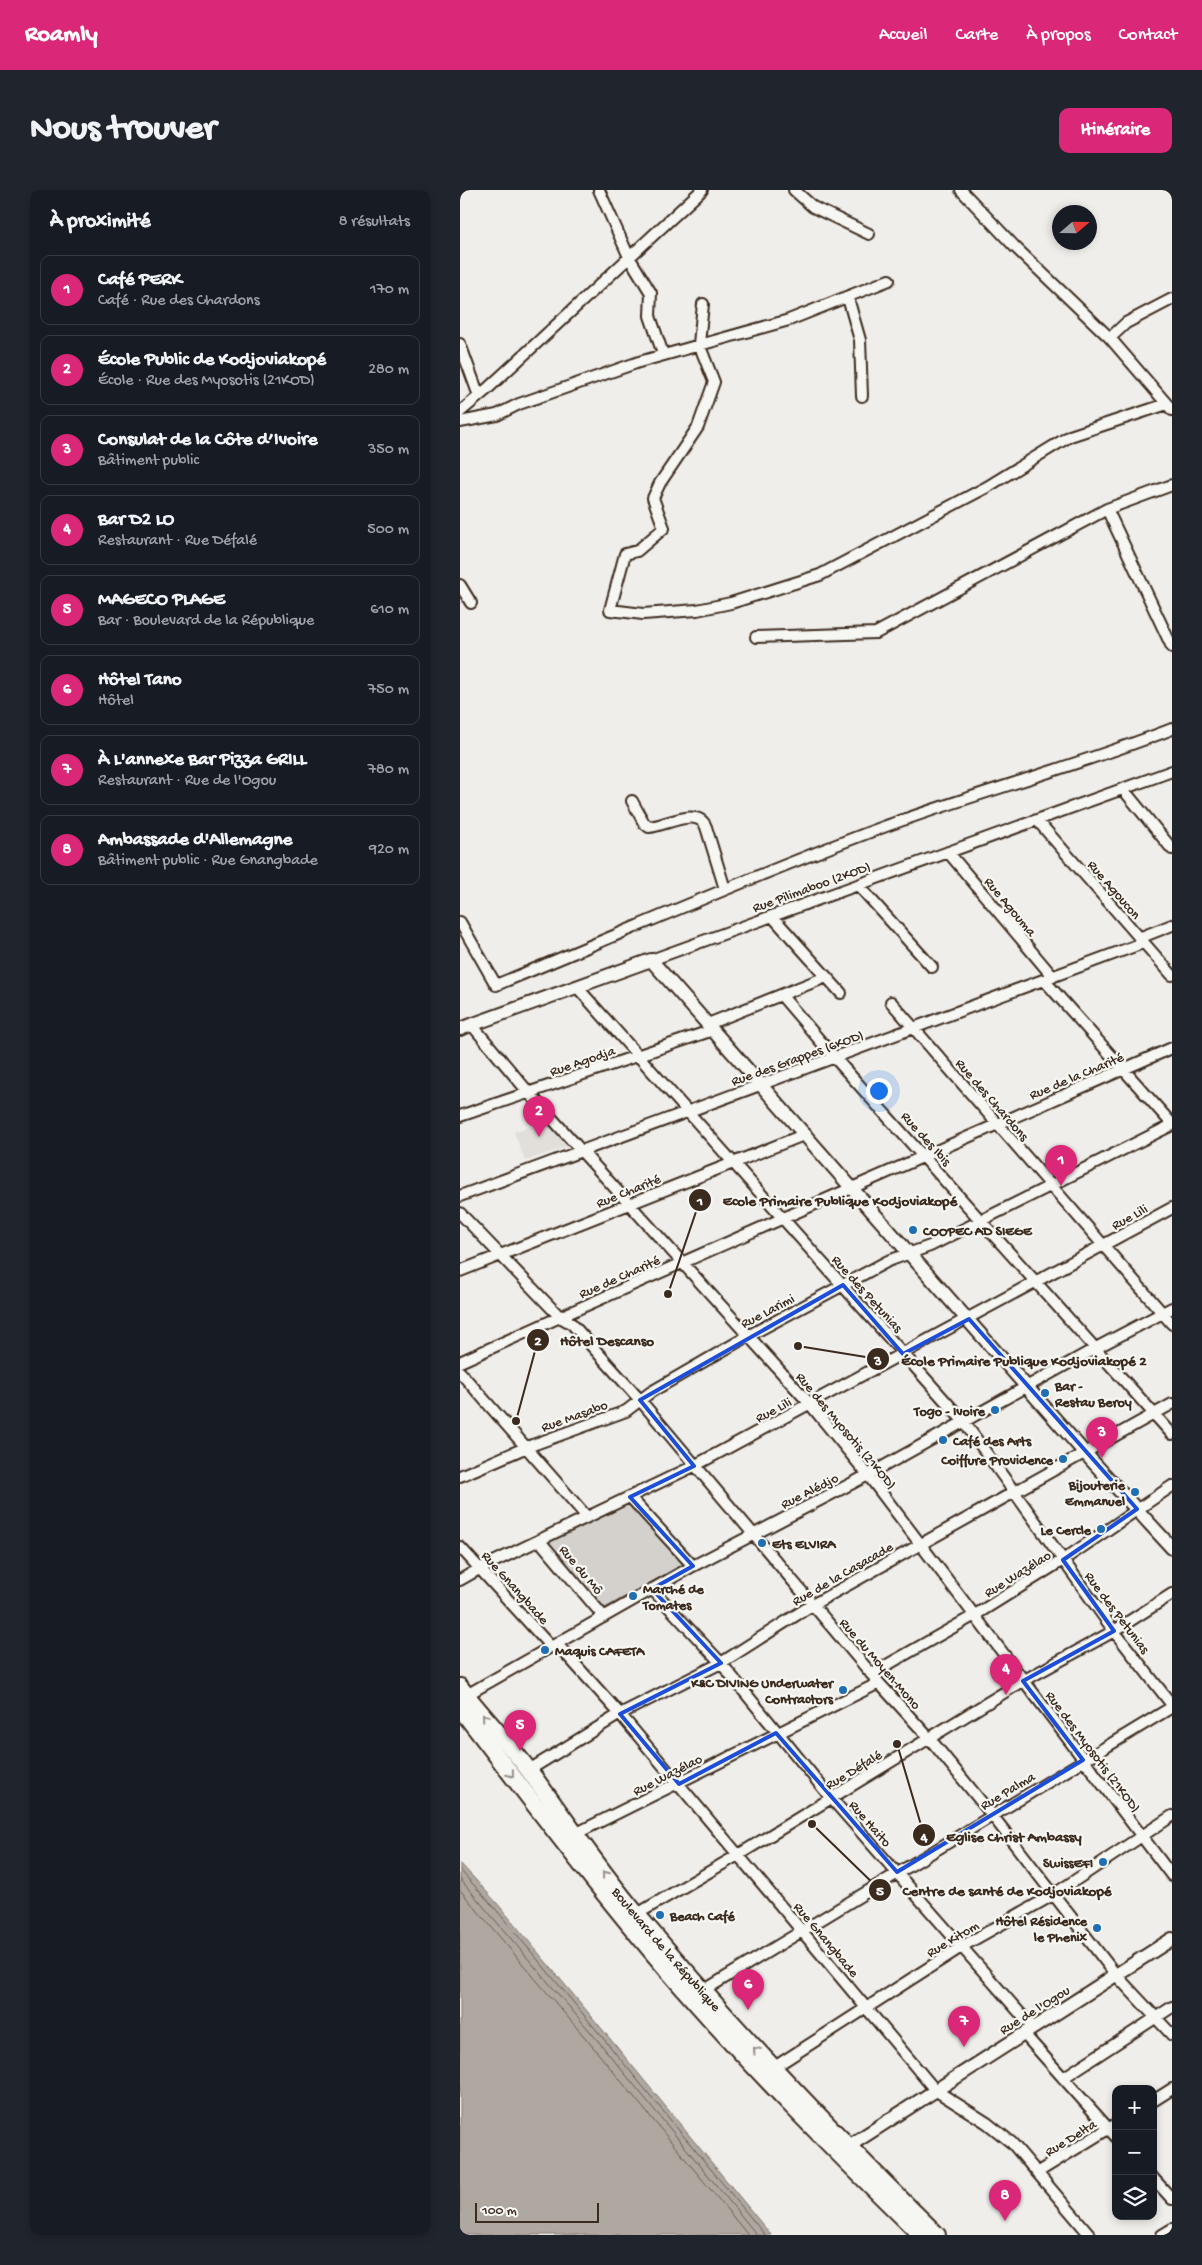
<!DOCTYPE html>
<html lang="fr">
<head>
<meta charset="utf-8">
<style>
  body { margin:0; font-family:"Gochi Hand",sans-serif; background:#20242c; color:#f1f3f6 }
  .controls { position:absolute; right:15px; bottom:15px; display:grid; overflow:hidden; border-radius:10px; box-shadow:0 2px 8px #0003 }
  .controls button { width:45px; height:45px; display:grid; place-items:center; padding:0; border:0; border-bottom:1px solid #363941; background:#171b24; color:#f1f3f6; font:25px sans-serif }
  .compass { position:absolute; left:592px; top:15px; width:45px; height:45px; border-radius:50%; background:#171b24; box-shadow:0 2px 8px #0003; rotate:70deg }
  .scale { position:absolute; left:15px; bottom:12px; width:124px; box-sizing:border-box; padding-left:5px; border:2px solid #3b2a1e; border-top:0; font-size:14px; line-height:18px; white-space:nowrap; color:#3b2a1e; -webkit-text-stroke:4px #f6f6f2; paint-order:stroke }
  .you { position:absolute; left:418px; top:900px; width:18px; height:18px; margin:-12px; border:4px solid #fff; border-radius:50%; background:#1a73e8; box-shadow:0 0 0 8px #1a73e833 }
  .badge { display:grid; place-items:center; width:32px; height:32px; border-radius:50%; background:#db2777; color:#fff; font-size:16px; font-weight:700 }
  .pin { position:absolute; translate:-50% -41px; filter:drop-shadow(0 1px 2px #0008) }
  .pin::after { content:''; position:absolute; top:26px; width:18px; height:15px; background:inherit; clip-path:polygon(0 0,100% 0,50% 100%) }
  .list { margin:0; padding:0; list-style:none }
  h2 { display:flex; justify-content:space-between; align-items:center; height:65px; margin:0; padding:0 20px; font-size:21px }
  h2 small { font-size:16px; font-weight:400; color:#9ea1a6 }
  .list li { display:grid; grid-template-columns:32px 1fr auto; gap:15px; align-items:center; box-sizing:border-box; height:70px; margin:0 10px 10px; padding:0 10px; border:1px solid #363941; border-radius:10px }
  .list b { display:block; font-size:19px; white-space:nowrap }
  .list p { margin:0; font-size:16px; white-space:nowrap; color:#9ea1a6 }
  .list em { font-size:16px; font-style:normal; color:#9ea1a6 }
  .icon { flex:none; width:28px; height:28px; fill:none; stroke:currentColor; stroke-width:2; stroke-linecap:round; stroke-linejoin:round }
  .map { position:relative; flex:none; width:712px; height:2045px; overflow:hidden; border-radius:10px }
  header { display:flex; align-items:center; gap:30px; box-sizing:border-box; height:70px; padding:0 25px; background:#db2777; color:#fff }
  header strong { font-size:24px }
  nav { display:flex; gap:28px; margin-inline-start:auto; font-size:18px }
  .intro { display:flex; align-items:center; justify-content:space-between; box-sizing:border-box; height:120px; padding:0 30px }
  h1 { margin:0; font-size:35px }
  .button { padding:12px 22px; border-radius:10px; background:#db2777; color:#fff; font-size:18px; font-weight:700 }
  main { display:flex; gap:30px; padding:0 30px }
  aside { flex:1; background:#171b24; border-radius:10px; box-shadow:0 2px 8px #0003 }
  .map>svg:first-child { display:block }
  .built { fill:#e2dfdb }
  .green { fill:#d4d1cc; stroke:#887e75 }
  .water { fill:#afa8a1; stroke:#81766d }
  .lines { fill:none; stroke-linecap:round; stroke-linejoin:round }
  .shore { stroke:#695c52; stroke-width:1 }
  .minor-casing { stroke:#3b2a1e; stroke-width:14 }
  .tertiary-casing { stroke:#3b2a1e; stroke-width:16 }
  .trunk-casing { stroke:#3b2a1e; stroke-width:20 }
  .minor { stroke:#f6f6f2; stroke-width:10 }
  .tertiary { stroke:#f6f6f2; stroke-width:12 }
  .trunk { stroke:#f6f6f2; stroke-width:16 }
  .oneway { stroke:#989088 }
  .marked { fill:none; stroke:#1d4ed8; stroke-width:4; stroke-linejoin:round }
  .poi-dot { fill:#1f6fb2; stroke:#f6f6f2; stroke-width:2 }
  .labels { text-anchor:middle; stroke-width:4.5; stroke-linejoin:round; paint-order:stroke }
  .street-label { font-size:14px; fill:#3b2a1e; stroke:#f6f6f2 }
  .poi-label { font-size:14px; font-weight:bold; fill:#3b2a1e; stroke:#f6f6f2; text-anchor:start }
  .leader { fill:none; stroke:#3b2a1e; stroke-width:2 }
  .callout-dot { fill:#3b2a1e; stroke:#f6f6f2; stroke-width:2 }
  .mark-label { font-size:15px; text-anchor:middle; font-weight:bold; fill:#fff }
  .callout-label { font-size:15px; text-anchor:middle; font-weight:bold; fill:#3b2a1e; stroke:#f6f6f2; stroke-width:4.5; stroke-linejoin:round; paint-order:stroke }
</style>
</head>
<body>
<header>
<strong>Roamly</strong>
<nav><a>Accueil</a><a>Carte</a><a>À propos</a><a>Contact</a></nav>
</header>
<div class="intro"><h1>Nous trouver</h1><a class="button">Itinéraire</a></div>
<main>
<aside>
<h2>À proximité<small>8 résultats</small></h2>
<ul class="list">
<li><span class="badge">1</span><div><b>Café PERK</b><p>Café · Rue des Chardons</p></div><em>170 m</em></li>
<li><span class="badge">2</span><div><b>École Public de Kodjoviakopé</b><p>École · Rue des Myosotis (21KOD)</p></div><em>280 m</em></li>
<li><span class="badge">3</span><div><b>Consulat de la Côte d’Ivoire</b><p>Bâtiment public</p></div><em>350 m</em></li>
<li><span class="badge">4</span><div><b>Bar D2 LO</b><p>Restaurant · Rue Défalé</p></div><em>500 m</em></li>
<li><span class="badge">5</span><div><b>MAGECO PLAGE</b><p>Bar · Boulevard de la République</p></div><em>610 m</em></li>
<li><span class="badge">6</span><div><b>Hôtel Tano</b><p>Hôtel</p></div><em>750 m</em></li>
<li><span class="badge">7</span><div><b>À L'annexe Bar Pizza GRILL</b><p>Restaurant · Rue de l'Ogou</p></div><em>780 m</em></li>
<li><span class="badge">8</span><div><b>Ambassade d'Allemagne</b><p>Bâtiment public · Rue Gnangbade</p></div><em>920 m</em></li>
</ul>
</aside>
<div class="map">
<svg width="712" height="2045" viewBox="0 0 712 2045">
  <rect width="100%" height="100%" fill="#efeeea"/>
  <filter id="ink" filterUnits="userSpaceOnUse"><feTurbulence type="fractalNoise" baseFrequency=".02" numOctaves="2"/><feDisplacementMap in="SourceGraphic" scale="10" xChannelSelector="R" yChannelSelector="G"/><feConvolveMatrix kernelMatrix="1 2 1 2 8 2 1 2 1" color-interpolation-filters="sRGB"/></filter>
  <g filter="url(#ink)">
    <path class="built" d="M87,931L106,951V957L65,971L54,942Z"/>
    <path class="green" d="M171,1313L227,1372L141,1420L85,1354Z"/>
    <path class="water" d="M0,1673L36,1712L142,1839L311,2045H0Z"/>
    <g class="lines">
      <path class="shore" d="M0,1680L33,1716L138,1842L305,2045
        M0,1689L134,1846L297,2045
        M0,1700L128,1851L288,2045"/>
      <g class="minor-casing">
        <path id="minor" d="M139,0L169,67L191,103L190,126L203,164
          M334,0L353,17L409,44
          M501,0L555,57L650,148L712,220
          M388,108L400,150L402,206
          M243,114L239,154L254,192L238,237L200,293L193,308L204,338L177,361L165,364L150,420L183,424L237,420L271,413L360,385L527,297L610,246L707,214
          M650,148L666,133L712,109
          M0,154L19,206
          M0,222L25,201L242,0
          M0,232L37,225L59,214L179,172L329,130L429,90
          M712,295L647,319L712,457
          M0,395L11,413
          M296,447L416,443L647,319
          M663,599L712,659
          M172,611L184,633L189,637C205,636 238,616 246,637L265,699
          M577,630L712,785
          M488,662L593,787
          M398,695L472,777
          M312,726L381,803
          M0,732L36,795C163,743 289,687 418,639C515,603 615,577 712,539
          M679,748L712,735
          M191,770L712,581
          M584,790L712,934
          M117,797L504,1232L654,1441L712,1515
          M321,805L374,867L712,1244
          M431,812L712,1134
          M248,834L366,787
          M12,835L69,903L350,1214L408,1285L712,1686
          M0,926L253,840
          M0,1006L683,753
          M0,1023L100,1127L112,1134L180,1210L419,1493L470,1549L532,1625L656,1785L712,1845
          M0,1081L346,944
          M0,1172C236,1065 474,962 712,858
          M0,1182L127,1327
          M0,1286L67,1257L166,1221L191,1202L288,1146L428,1071L470,1056L712,935
          M170,1307L233,1376
          M79,1350L144,1427
          M0,1357L91,1457
          M0,1390L21,1378L234,1276L712,1018
          M192,1399L261,1473L371,1608L573,1838
          M97,1454L160,1524L475,1900L527,1933L552,1953L630,2045
          M411,1484L515,1425L603,1370L712,1296
          M3,1507L233,1376L408,1285L636,1158L712,1118
          M69,1580L160,1524L261,1473L352,1415L712,1214
          M115,1644L419,1493
          M172,1727L278,1665L563,1491L654,1441L712,1404
          M243,1801L712,1517
          M564,1844L656,1947
          M313,1878L501,1757L593,1705L712,1626
          M603,1888L712,1817
          M693,1911L712,1899
          M578,1982L656,1934
          M693,1988L712,2009
          M702,2045L712,2039"/>
      </g>
      <g class="tertiary-casing">
        <path id="tertiary" d="M0,839L191,770L624,1262L712,1358
          M381,1961L712,1749"/>
      </g>
      <g class="trunk-casing">
        <g id="trunk">
          <path id="s1" d="M0,1497C22,1526 48,1552 70,1582C106,1630 139,1680 178,1726C273,1838 373,1943 477,2045"/>
          <path d="M0,1518C69,1607 137,1698 211,1784C289,1875 375,1961 461,2045"/>
        </g>
      </g>
      <use href="#minor" class="minor"/>
      <use href="#tertiary" class="tertiary"/>
      <use href="#trunk" class="trunk"/>
    </g>
    <defs><path id="oneway-chevron" d="M-2-3.5L2.5 0L-2 3.5" fill="none" stroke-width="1.6" stroke-linecap="round" stroke-linejoin="round" transform="scale(1.25)"/></defs>
    <g class="oneway">
      <use href="#oneway-chevron" transform="translate(25 1527) rotate(-130)"/>
      <use href="#oneway-chevron" transform="translate(51 1584) rotate(52)"/>
      <use href="#oneway-chevron" transform="translate(145 1684) rotate(-128)"/>
      <use href="#oneway-chevron" transform="translate(296 1860) rotate(-132)"/>
    </g>
  </g>
  <path class="marked" d="M383,1095L443,1164L509,1129L677,1319L603,1370L654,1441L563,1491L623,1570L437,1682L316,1543L219,1594L160,1524L261,1473L192,1399L233,1376L170,1307L234,1276L180,1210Z"/>
  <g class="poi-dot">
    <circle cx="453" cy="1040" r="5"/>
    <circle cx="585" cy="1203" r="5"/>
    <circle cx="535" cy="1220" r="5"/>
    <circle cx="483" cy="1250" r="5"/>
    <circle cx="603" cy="1269" r="5"/>
    <circle cx="675" cy="1302" r="5"/>
    <circle cx="641" cy="1339" r="5"/>
    <circle cx="302" cy="1353" r="5"/>
    <circle cx="173" cy="1406" r="5"/>
    <circle cx="85" cy="1460" r="5"/>
    <circle cx="383" cy="1500" r="5"/>
    <circle cx="643" cy="1672" r="5"/>
    <circle cx="200" cy="1725" r="5"/>
    <circle cx="637" cy="1738" r="5"/>
  </g>
  <g class="labels">
    <g class="street-label">
      <text transform="translate(351 696) rotate(-20)" y="5">Rue Pilimaboo (2KOD)</text>
      <text transform="translate(655 699) rotate(49)" y="5">Rue Agoucon</text>
      <text transform="translate(551 716) rotate(50)" y="5">Rue Agouma</text>
      <text transform="translate(337 867) rotate(-20)" y="5">Rue des Grappes (6KOD)</text>
      <text transform="translate(122 870) rotate(-19)" y="5">Rue Agodja</text>
      <text transform="translate(616 885) rotate(-23)" y="5">Rue de la Charité</text>
      <text transform="translate(533 909) rotate(49)" y="5">Rue des Chardons</text>
      <text transform="translate(467 948) rotate(48)" y="5">Rue des Ibis</text>
      <text transform="translate(168 1000) rotate(-22)" y="5">Rue Charité</text>
      <text transform="translate(669 1026) rotate(-29)" y="5">Rue Lili</text>
      <text transform="translate(159 1086) rotate(-24)" y="5">Rue de Charité</text>
      <text transform="translate(408 1103) rotate(48)" y="5">Rue des Petunias</text>
      <text transform="translate(307 1120) rotate(-28)" y="5">Rue Larimi</text>
      <text transform="translate(313 1219) rotate(-28)" y="5">Rue Lili</text>
      <text transform="translate(114 1225) rotate(-20)" y="5">Rue Masabo</text>
      <text transform="translate(387 1240) rotate(50)" y="5">Rue des Myosotis (21KOD)</text>
      <text transform="translate(349 1300) rotate(-27)" y="5">Rue Alédjo</text>
      <text transform="translate(122 1379) rotate(50)" y="5">Rue du Mô</text>
      <text transform="translate(382 1383) rotate(-30)" y="5">Rue de la Casacade</text>
      <text transform="translate(557 1383) rotate(-32)" y="5">Rue Wazélao</text>
      <text transform="translate(56 1397) rotate(48)" y="5">Rue Gnangbade</text>
      <text transform="translate(658 1422) rotate(53)" y="5">Rue des Petunias</text>
      <text transform="translate(421 1473) rotate(49)" y="5">Rue du Moyen-Mono</text>
      <text transform="translate(634 1561) rotate(53)" y="5">Rue des Myosotis (21KOD)</text>
      <text transform="translate(393 1579) rotate(-31)" y="5">Rue Défalé</text>
      <text transform="translate(207 1584) rotate(-27)" y="5">Rue Wazélao</text>
      <text transform="translate(547 1600) rotate(-31)" y="5">Rue Palma</text>
      <text transform="translate(411 1633) rotate(49)" y="5">Rue Haito</text>
      <text transform="translate(492 1748) rotate(-31)" y="5">Rue Kitom</text>
      <text transform="translate(367 1749) rotate(50)" y="5">Rue Gnangbade</text>
      <text dy="5" stroke="none"><textPath href="#s1" startOffset="334">Boulevard de la République</textPath></text>
      <text transform="translate(574 1819) rotate(-32)" y="5">Rue de l'Ogou</text>
      <text transform="translate(610 1947) rotate(-32)" y="5">Rue Delta</text>
    </g>
    <g class="poi-label">
      <text x="463" y="1045">COOPEC AD SIEGE</text>
      <text x="595" y="1200">Bar -<tspan x="595" dy="16">Restau Beroy</tspan></text>
      <text x="525" y="1225" text-anchor="end">Togo - Ivoire</text>
      <text x="493" y="1255">Café des Arts</text>
      <text x="593" y="1274" text-anchor="end">Coiffure Providence</text>
      <text x="665" y="1299" text-anchor="end">Bijouterie<tspan x="665" dy="16">Emmanuel</tspan></text>
      <text x="631" y="1344" text-anchor="end">Le Cercle</text>
      <text x="312" y="1358">Ets ELVIRA</text>
      <text x="183" y="1403">Marché de<tspan x="183" dy="16">Tomates</tspan></text>
      <text x="95" y="1465">Maquis CAFETA</text>
      <text x="373" y="1497" text-anchor="end">K&amp;C DIVING Underwater<tspan x="373" dy="16">Contractors</tspan></text>
      <text x="633" y="1677" text-anchor="end">SwissEFI</text>
      <text x="210" y="1730">Beach Café</text>
      <text x="627" y="1735" text-anchor="end">Hôtel Résidence<tspan x="627" dy="16">le Phenix</tspan></text>
    </g>
  </g>
  <path class="leader" d="M208 1104L240 1010M56 1231L78 1150M338 1156L418 1169M437 1554L464 1645M352 1634L420 1700"/>
  <g class="callout-dot">
    <circle cx="208" cy="1104" r="5"/>
    <circle cx="56" cy="1231" r="5"/>
    <circle cx="338" cy="1156" r="5"/>
    <circle cx="437" cy="1554" r="5"/>
    <circle cx="352" cy="1634" r="5"/>
    <circle cx="240" cy="1010" r="12"/>
    <circle cx="78" cy="1150" r="12"/>
    <circle cx="418" cy="1169" r="12"/>
    <circle cx="464" cy="1645" r="12"/>
    <circle cx="420" cy="1700" r="12"/>
  </g>
  <g class="mark-label">
    <text x="240" y="1015">1</text>
    <text x="78" y="1155">2</text>
    <text x="418" y="1175">3</text>
    <text x="464" y="1651">4</text>
    <text x="420" y="1705">5</text>
  </g>
  <g class="callout-label">
    <text x="380" y="1015">Ecole Primaire Publique Kodjoviakopé</text>
    <text x="147" y="1155">Hôtel Descanso</text>
    <text x="564" y="1175">École Primaire Publique Kodjoviakopé 2</text>
    <text x="554" y="1651">Eglise Christ Ambassy</text>
    <text x="547" y="1705">Centre de santé de Kodjoviakopé</text>
  </g>
</svg>
<div class="controls">
<button>+</button>
<button>−</button>
<button><svg class="icon" aria-label="layers" viewBox="0 0 24 24"><path d="M12 4l9 5-9 5-9-5zM3 14l9 5 9-5"/></svg></button>
</div>
<svg class="compass" viewBox="-18 -18 36 36"><path d="M0-13l5 13h-10z" fill="#e53935"/><path d="M0 13l5-13h-10z" fill="#9ea1a6"/></svg>
<div class="scale">100 m</div>
<div class="you"></div>
<div class="pin badge" style="left:601px;top:996px">1</div>
<div class="pin badge" style="left:79px;top:947px">2</div>
<div class="pin badge" style="left:642px;top:1268px">3</div>
<div class="pin badge" style="left:546px;top:1505px">4</div>
<div class="pin badge" style="left:60px;top:1561px">5</div>
<div class="pin badge" style="left:288px;top:1820px">6</div>
<div class="pin badge" style="left:504px;top:1857px">7</div>
<div class="pin badge" style="left:545px;top:2031px">8</div>
</div>
</main>
</body>
</html>
